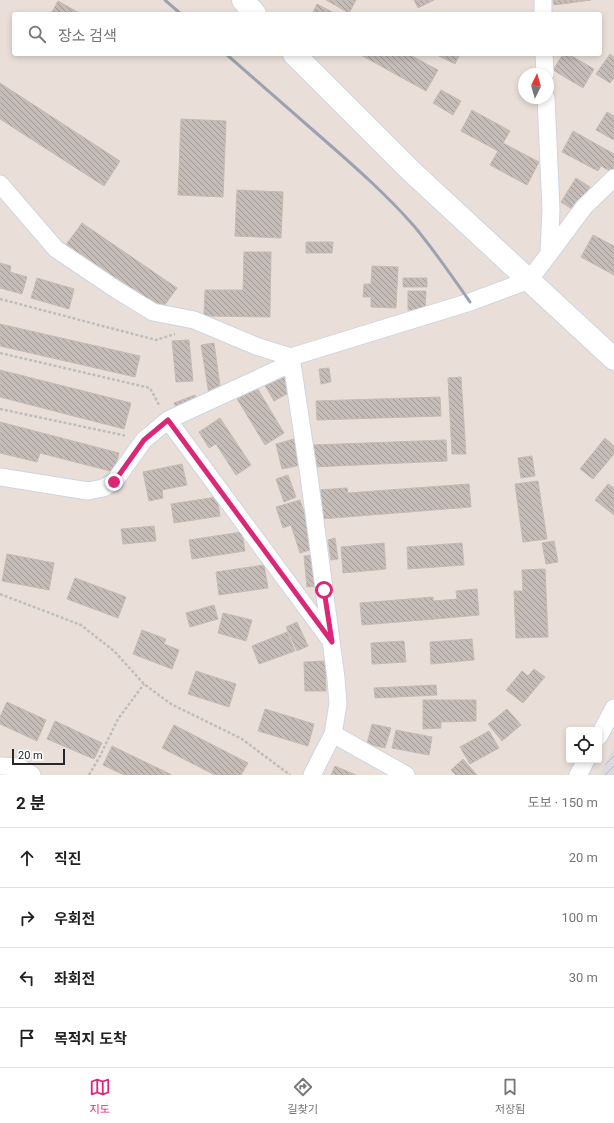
<!DOCTYPE html>
<html lang="ko">
<head>
<meta charset="utf-8">
<style>
  body { margin:0; font-family:Roboto,"Noto Sans KR",sans-serif; background:#f6f6f6; color:#222 }
  .controls { position:absolute; right:12px; bottom:12px; display:grid; overflow:hidden; border-radius:4px; box-shadow:0 2px 6px #0003 }
  .controls button { width:36px; height:36px; display:grid; place-items:center; padding:0; border:0; border-bottom:1px solid #e0e0e0; background:#fff; color:#222; font:20px sans-serif }
  .compass { position:absolute; left:518px; top:68px; width:36px; height:36px; border-radius:50%; background:#fff; box-shadow:0 2px 6px #0003; rotate:5deg }
  .scale { position:absolute; left:12px; bottom:10px; width:53px; box-sizing:border-box; padding-left:4px; border:2px solid #272727; border-top:0; font-size:11px; line-height:14px; white-space:nowrap; color:#272727; -webkit-text-stroke:3px #fff; paint-order:stroke }
  .stop { position:absolute; width:12px; height:12px; margin:-9px; border:3px solid #db2777; border-radius:50%; background:#fff }
  .stop.end { background:#db2777; border-color:#fff; box-shadow:0 1px 4px #0008 }
  .list { margin:0; padding:0; list-style:none }
  h2 { display:flex; justify-content:space-between; align-items:center; height:52px; margin:0; padding:0 16px; font-size:17px }
  h2 small { font-size:13px; font-weight:400; color:#767676 }
  .list li { display:grid; grid-template-columns:26px 1fr auto; gap:12px; align-items:center; box-sizing:border-box; height:60px; padding:0 16px; border-top:1px solid #e0e0e0 }
  .list b { display:block; font-size:15px; white-space:nowrap }
  .list em { font-size:13px; font-style:normal; color:#767676 }
  .icon { flex:none; width:22px; height:22px; fill:none; stroke:currentColor; stroke-width:2; stroke-linecap:round; stroke-linejoin:round }
  .map { position:relative; flex:none; width:614px; height:775px; overflow:hidden }
  .search { position:absolute; background:#fff; box-shadow:0 2px 6px #0003; left:12px; right:12px; top:12px; height:44px; display:flex; align-items:center; gap:10px; box-sizing:border-box; padding:0 14px; border-radius:4px; color:#767676; font-size:15px }
  .sheet { height:292px; background:#fff }
  nav { display:flex; justify-content:space-around; align-items:center; box-sizing:border-box; height:56px; border-top:1px solid #e0e0e0; background:#fff; font-size:11px; color:#767676 }
  nav a { display:grid; justify-items:center; gap:2px }
  nav .on { color:#db2777 }
  .map>svg:first-child { display:block }
  .industrial { fill:url(#industrial-furrows) }
  .building { fill:url(#building-back-hatch); stroke:#c5bbb2 }
  .lines { fill:none; stroke-linecap:round; stroke-linejoin:round }
  .street-casing { stroke:#cdd5e1; stroke-width:19 }
  .secondary-casing { stroke:#cdd5e1; stroke-width:24 }
  .path { stroke:#bebebe; stroke-width:2.5; stroke-dasharray:3 2; stroke-linecap:butt }
  .street { stroke:#fff; stroke-width:17 }
  .secondary { stroke:#fff; stroke-width:22 }
  .rail { stroke:#9ba3b2; stroke-width:3 }
  .route { stroke:#db2777; stroke-width:5 }
</style>
</head>
<body>
<div class="map">
<svg width="614" height="775" viewBox="0 0 614 775">
  <defs>
    <pattern id="industrial-furrows" width="10" height="10" patternUnits="userSpaceOnUse"><rect width="10" height="10" fill="#dad9e2"/><path d="M-1 1l2-2M0 10L10 0M9 11l2-2" fill="none" stroke="#bbbac2"/></pattern>
    <pattern id="building-back-hatch" width="6" height="6" patternUnits="userSpaceOnUse"><rect width="6" height="6" fill="#c5bcb8"/><path d="M-1 5l2 2M0 0l6 6M5-1l2 2" fill="none" stroke="#a09996"/></pattern>
  </defs>
  <rect width="100%" height="100%" fill="#eadfd8"/>
  <path class="industrial" d="M614,747V775H600Z"/>
  <path class="building" d="M326,0H356L349,13Z
    M414,0H434L418,8Z
    M553,0H591L554,5Z
    M58,1L81,14H51Z
    M317,4L336,14H312Z
    M359,54H408L438,70L426,91Z
    M440,54H460L455,64L439,56Z
    M563,54H568L594,69L583,88L553,70Z
    M610,54L614,57V79H613L610,83L596,74Z
    M0,83L120,161L104,186L0,119Z
    M441,90L461,101L453,115L433,103Z
    M472,110L510,131L503,143L539,162L527,185L490,165L498,151L461,131Z
    M607,112L614,116V140L596,130Z
    M181,119L226,121L223,197L178,195Z
    M573,131L614,154V169L612,172L601,166L598,171L562,152Z
    M576,178L590,187L575,211L561,202Z
    M237,190L283,192L281,238L235,236Z
    M82,223L177,288L161,310L66,245Z
    M593,235L614,246V275L581,257Z
    M306,242H333L332,253H306Z
    M244,252H271L270,317L204,316L205,290H243Z
    M0,263L11,266L10,272L27,277L22,294L0,288Z
    M372,266L398,267L396,308L371,307V297H363L364,284H371Z
    M37,278L74,289L69,309L31,298Z
    M403,278H427V287H403Z
    M408,291H426L425,310H408Z
    M0,324L140,356L135,377L0,346Z
    M189,340L193,381L176,382L172,341Z
    M214,343L221,393L209,394L201,345Z
    M329,368L331,382L321,384L319,369Z
    M0,370L131,403L124,429L0,397Z
    M281,372L292,391L274,401L263,382Z
    M461,377L466,454H452L448,378Z
    M256,386L284,433L265,445L236,397Z
    M195,395L199,404L178,412L174,403Z
    M440,397L441,416L317,420L316,401Z
    M220,418L251,465L236,475L216,444L209,448L199,432Z
    M0,422L119,453L114,472L40,453L37,462L0,453Z
    M605,438L614,446V454L593,479L580,469Z
    M294,439L301,465L282,469L276,444Z
    M446,440L447,461L313,467L312,445Z
    M532,456L535,476L521,478L518,458Z
    M182,464L187,485L162,490L163,498L149,501L143,472Z
    M288,475L296,497L284,502L276,479Z
    M538,481L547,539L523,542L515,484Z
    M469,484L471,507L321,519L319,490L347,488L348,493Z
    M608,484L614,488V515L595,500Z
    M217,497L220,516L174,523L171,504Z
    M300,500L316,548L300,553L291,525L283,528L276,507Z
    M154,526L156,541L123,544L121,529Z
    M242,532L245,551L192,559L189,540Z
    M335,538L338,559L331,560L328,540Z
    M554,541L558,562L546,564L542,543Z
    M384,543L386,569L343,573L341,547Z
    M462,543L464,565L408,569L407,547Z
    M7,554L54,563L49,590L2,581Z
    M316,555L319,586L307,587L304,556Z
    M264,565L268,588L219,595L216,572Z
    M545,569L548,637L516,638L514,591H523L522,570Z
    M75,578L126,597L118,618L67,599Z
    M477,589L479,615L435,619L433,601L457,599L456,591Z
    M433,597L435,619L362,625L360,603Z
    M214,605L218,619L190,627L186,613Z
    M223,613L252,620L246,641L218,633Z
    M297,622L308,646L297,651L286,627Z
    M142,630L166,639L164,644L179,650L172,669L133,654Z
    M287,632L295,651L259,664L252,646Z
    M472,639L474,660L431,664L430,642Z
    M404,641L406,662L372,664L371,643Z
    M325,661L326,691H305L304,662Z
    M534,669L545,677L523,703L506,690L522,671L528,676Z
    M196,671L236,684L229,707L188,694Z
    M436,685L437,695L375,698L374,688Z
    M423,700H476V721L441,722V728L423,729Z
    M7,702L46,720L37,741L0,724V717Z
    M265,709L314,724L308,746L258,731Z
    M507,709L521,725L502,741L488,724Z
    M55,721L102,743L94,759L47,739Z
    M372,724L391,728L385,748L367,744Z
    M174,725L248,763L241,775H215L162,748Z
    M396,730L432,737L429,755L392,748Z
    M489,731L499,748L470,764L460,747Z
    M112,746L172,775H124L103,765Z
    M463,759L477,775H456L451,770Z
    M335,766L356,775H331Z"/>
  <g class="lines">
    <g class="street-casing">
      <path id="street" d="M543,0V14
        M544,54L545,74
        M0,184L56,249L117,290L153,312L194,320L256,346L291,357L470,302L529,280L549,254L551,210L546,98
        M549,254L584,207L614,178
        M291,357L309,476L336,678L338,704L333,734L312,775
        M168,420L331,641
        M0,477L88,491L103,488L114,482L144,440L168,420L281,368L291,357
        M333,734L406,775
        M599,736L614,708
        M0,766L19,767L32,775
        M578,775L586,760"/>
    </g>
    <g class="secondary-casing">
      <path id="secondary" d="M243,0L255,14
        M294,54L410,170L614,359"/>
    </g>
    <path class="path" d="M0,299L156,340L175,334
      M0,353L150,388L159,405
      M0,409L127,436
      M0,594L81,625L114,651L144,684L171,704L242,739L290,775
      M89,775L100,756L118,719L144,684"/>
    <use href="#street" class="street"/>
    <use href="#secondary" class="secondary"/>
    <path class="rail" d="M165,0L181,14
      M226,54C258,82 290,110 322,138C354,166 386,194 414,226C434,250 452,276 470,302"/>
  </g>
  <g class="lines">
    <path class="route" d="M114,482L144,440L168,420L332,642L324,590"/>
  </g>
</svg>
<div class="controls">
<button><svg class="icon" aria-label="locate" viewBox="0 0 24 24"><circle cx="12" cy="12" r="6"/><path d="M12 2v4M12 18v4M2 12h4M18 12h4"/></svg></button>
</div>
<svg class="compass" viewBox="-18 -18 36 36"><path d="M0-13l5 13h-10z" fill="#e53935"/><path d="M0 13l5-13h-10z" fill="#767676"/></svg>
<div class="scale">20 m</div>
<div class="stop" style="left:324px;top:590px"></div>
<div class="stop end" style="left:114px;top:482px"></div>
<div class="search"><svg class="icon" aria-label="search" viewBox="0 0 24 24"><circle cx="10" cy="10" r="6"/><path d="M15 15l6 6"/></svg>장소 검색</div>
</div>
<section class="sheet">
<h2>2 분<small>도보 · 150 m</small></h2>
<ul class="list">
<li><svg class="icon" aria-label="ahead" viewBox="0 0 24 24"><path d="M12 20V5M6 11l6-6 6 6"/></svg><div><b>직진</b></div><em>20 m</em></li>
<li><svg class="icon" aria-label="right" viewBox="0 0 24 24"><path d="M7 20v-9h11M14 6l5 5-5 5"/></svg><div><b>우회전</b></div><em>100 m</em></li>
<li><svg class="icon" aria-label="left" viewBox="0 0 24 24"><path d="M17 20v-9H6M10 6l-5 5 5 5"/></svg><div><b>좌회전</b></div><em>30 m</em></li>
<li><svg class="icon" aria-label="arrive" viewBox="0 0 24 24"><path d="M6 21V4h12l-3 4 3 4H6"/></svg><div><b>목적지 도착</b></div></li>
</ul>
</section>
<nav>
<a class="on"><svg class="icon" aria-label="map" viewBox="0 0 24 24"><path d="M3 6l6-2 6 2 6-2v14l-6 2-6-2-6 2zM9 4v14M15 6v14"/></svg>지도</a>
<a><svg class="icon" aria-label="directions" viewBox="0 0 24 24"><path d="M12 3l9 9-9 9-9-9zM9 14v-3h6M13 9l2 2-2 2"/></svg>길찾기</a>
<a><svg class="icon" aria-label="saved" viewBox="0 0 24 24"><path d="M7 4h10v16l-5-4-5 4z"/></svg>저장됨</a>
</nav>
</body>
</html>
